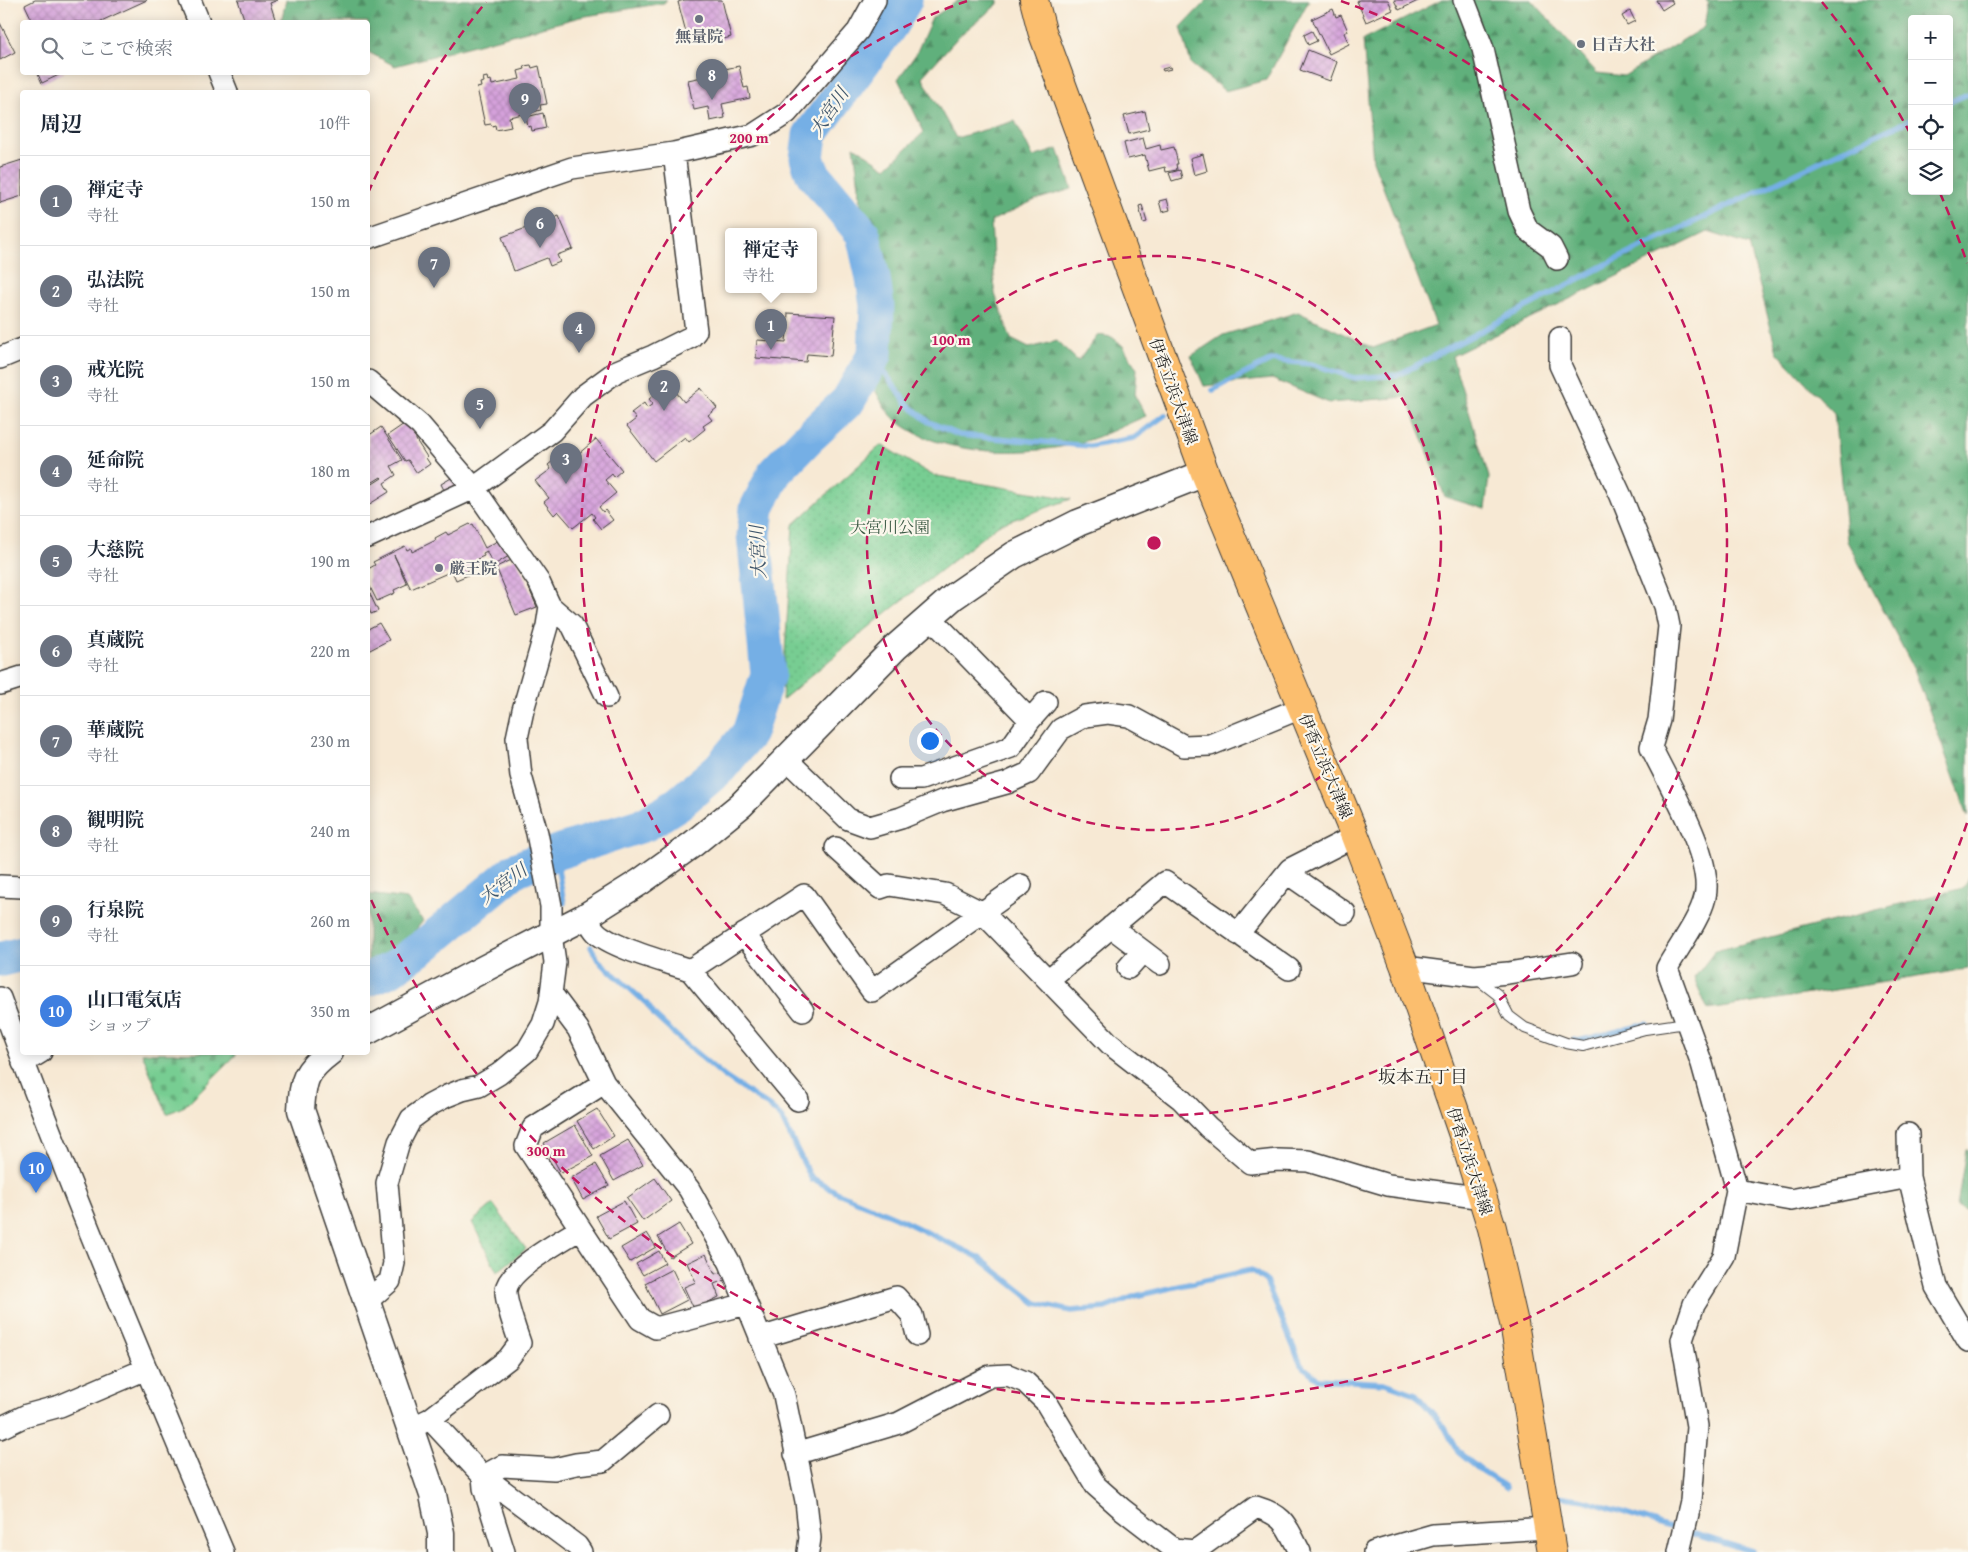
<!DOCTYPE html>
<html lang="ja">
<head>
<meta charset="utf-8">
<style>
  body { margin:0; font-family:"Gentium Book Plus","Noto Serif JP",serif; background:#f6f6f7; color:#1f2937 }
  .controls { position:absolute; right:15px; top:15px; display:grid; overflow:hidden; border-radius:5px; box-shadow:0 2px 12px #0003 }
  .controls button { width:45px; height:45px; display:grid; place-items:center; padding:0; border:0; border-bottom:1px solid #e0e1e3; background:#fff; color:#1f2937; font:25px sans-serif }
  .you { position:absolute; left:929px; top:740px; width:18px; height:18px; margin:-12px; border:4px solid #fff; border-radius:50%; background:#1a73e8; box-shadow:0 0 0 8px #1a73e833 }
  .badge { display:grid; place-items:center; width:32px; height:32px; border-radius:50%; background:#0b8043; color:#fff; font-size:16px; font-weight:700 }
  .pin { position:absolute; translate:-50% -41px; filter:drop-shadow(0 1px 2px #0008) }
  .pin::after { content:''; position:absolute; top:26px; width:18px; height:15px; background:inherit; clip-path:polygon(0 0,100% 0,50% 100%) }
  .popup { position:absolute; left:725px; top:228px; width:92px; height:65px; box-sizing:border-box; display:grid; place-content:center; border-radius:5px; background:#fff; filter:drop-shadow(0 1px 4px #0005); font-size:16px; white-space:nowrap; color:#747a83 }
  .popup b { font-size:19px; color:#1f2937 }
  .popup::after { content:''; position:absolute; left:50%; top:100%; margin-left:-10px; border:10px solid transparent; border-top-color:#fff }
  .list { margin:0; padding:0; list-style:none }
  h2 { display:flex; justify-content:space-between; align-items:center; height:65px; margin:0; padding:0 20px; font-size:21px }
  h2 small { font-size:16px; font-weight:400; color:#747a83 }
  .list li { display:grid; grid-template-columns:32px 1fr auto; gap:15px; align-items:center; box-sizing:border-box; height:90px; padding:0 20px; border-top:1px solid #e0e1e3 }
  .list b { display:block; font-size:19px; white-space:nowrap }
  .list p { margin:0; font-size:16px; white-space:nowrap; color:#747a83 }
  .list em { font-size:16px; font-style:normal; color:#747a83 }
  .icon { flex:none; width:28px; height:28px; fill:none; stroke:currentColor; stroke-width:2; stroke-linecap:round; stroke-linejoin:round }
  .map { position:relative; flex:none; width:1968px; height:1552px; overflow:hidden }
  .search { position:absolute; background:#fff; box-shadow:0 2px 12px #0003; left:20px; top:20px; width:350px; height:55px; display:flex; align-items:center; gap:12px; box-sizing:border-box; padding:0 18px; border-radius:5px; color:#747a83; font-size:19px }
  .panel { position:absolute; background:#fff; box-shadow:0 2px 12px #0003; left:20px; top:90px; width:350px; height:965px; border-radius:5px }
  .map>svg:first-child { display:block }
  .forest { fill:url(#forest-firs); stroke:#3e664c; fill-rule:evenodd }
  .cemetery { fill:url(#cemetery-stones); stroke:#4a7457 }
  .park { fill:url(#park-dots); stroke:#4a7457 }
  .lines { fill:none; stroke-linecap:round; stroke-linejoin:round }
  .stream { stroke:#75afe5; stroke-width:5.5 }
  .river { stroke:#75afe5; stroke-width:35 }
  .building { fill:url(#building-cross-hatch) }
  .service-casing { stroke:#3d3b38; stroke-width:12 }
  .minor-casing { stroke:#3d3b38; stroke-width:24 }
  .tertiary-casing { stroke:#3d3b38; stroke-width:29 }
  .primary-casing { stroke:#3d3b38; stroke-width:30 }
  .service { stroke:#fff; stroke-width:10 }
  .minor { stroke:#fff; stroke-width:21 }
  .tertiary { stroke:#fff; stroke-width:26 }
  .primary { stroke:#fbbe6e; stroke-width:28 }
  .ring { fill:none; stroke:#c2185b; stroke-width:2.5; stroke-dasharray:9 6 }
  .worship-dot { fill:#6b7280; stroke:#fbf7ec; stroke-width:2 }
  .labels { text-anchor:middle; stroke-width:4.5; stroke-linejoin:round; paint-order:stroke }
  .worship-label { font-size:16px; font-weight:bold; fill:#5b616d; stroke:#fbf7ec; text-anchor:start }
  .street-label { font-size:16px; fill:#1c1c1c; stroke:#fbf7ec }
  .park-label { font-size:16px; fill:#3c5a45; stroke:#fbf7ec }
  .water-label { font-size:18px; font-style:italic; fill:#40576c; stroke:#fbf7ec }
  .neighbourhood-label { font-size:18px; fill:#1c1c1c; stroke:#fbf7ec }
  .centre { fill:#c2185b; stroke:#fbf7ec; stroke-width:2.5 }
  .ring-label { font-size:15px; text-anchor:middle; font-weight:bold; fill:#c2185b; stroke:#fbf7ec; stroke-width:4.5; stroke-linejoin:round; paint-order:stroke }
</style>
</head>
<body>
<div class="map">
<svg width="1968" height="1552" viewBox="0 0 1968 1552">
  <defs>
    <pattern id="forest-firs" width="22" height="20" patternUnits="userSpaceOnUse" patternTransform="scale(1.25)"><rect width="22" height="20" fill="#61b07c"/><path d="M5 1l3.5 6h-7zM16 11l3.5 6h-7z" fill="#4f8e65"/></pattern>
    <pattern id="cemetery-stones" width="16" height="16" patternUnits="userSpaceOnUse" patternTransform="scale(1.25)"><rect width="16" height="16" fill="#77cd92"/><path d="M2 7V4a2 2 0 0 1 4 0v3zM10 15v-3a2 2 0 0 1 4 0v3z" fill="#66af7d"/></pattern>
    <pattern id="park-dots" width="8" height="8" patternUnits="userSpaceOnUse" patternTransform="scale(1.25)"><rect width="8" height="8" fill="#77cd92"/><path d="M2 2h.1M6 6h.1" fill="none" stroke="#66af7d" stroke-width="1.8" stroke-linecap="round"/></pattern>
    <pattern id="building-cross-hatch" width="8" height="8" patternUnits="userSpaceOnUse" patternTransform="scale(1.25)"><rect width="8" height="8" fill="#d5a1db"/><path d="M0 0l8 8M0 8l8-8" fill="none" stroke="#b68abb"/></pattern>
  </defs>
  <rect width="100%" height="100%" fill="#fbf7ec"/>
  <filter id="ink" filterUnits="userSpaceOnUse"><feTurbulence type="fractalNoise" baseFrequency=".02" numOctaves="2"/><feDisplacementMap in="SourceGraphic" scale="10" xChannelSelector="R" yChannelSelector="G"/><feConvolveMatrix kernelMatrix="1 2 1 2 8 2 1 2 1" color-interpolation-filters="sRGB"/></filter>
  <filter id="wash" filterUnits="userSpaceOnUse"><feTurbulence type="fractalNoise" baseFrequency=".0096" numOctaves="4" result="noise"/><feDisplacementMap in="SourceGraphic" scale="20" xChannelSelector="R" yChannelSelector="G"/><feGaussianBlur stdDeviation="1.12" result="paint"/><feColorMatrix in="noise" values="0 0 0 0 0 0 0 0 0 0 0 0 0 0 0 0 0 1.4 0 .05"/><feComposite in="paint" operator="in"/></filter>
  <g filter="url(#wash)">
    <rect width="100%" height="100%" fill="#f7e9d4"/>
    <path class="forest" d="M286,0H667L664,3L580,17L395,66L368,52V22H281Z
      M959,0H998V4L959,36L922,77L956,138L1015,121L1033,157L1058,149L1072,189L1035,200L991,221L995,294L1011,339L1029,348L1057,341L1078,361L1098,335L1112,337L1123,346L1137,369L1135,396L1146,416C1127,424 1106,435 1086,441C1033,457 941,458 897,421C885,411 878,396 872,383L884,358L885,307L861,204L854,146L886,168L924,132L898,79L916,54L932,18Z
      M1207,0H1309L1266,80L1225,91L1191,64L1181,27Z
      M1442,0H1532L1597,73L1624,76L1704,27L1708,3L1706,0H1968V816L1914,669L1847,541L1834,413L1777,352L1749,245L1708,232L1452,356L1489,477L1485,509L1445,497L1407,397L1329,403L1272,379L1204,386L1191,356L1223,335L1298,312L1373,348L1436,325L1373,161L1363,40ZM1912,19H1949V191H1912Z
      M1968,877V969L1708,1010L1694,978L1715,951L1963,888Z
      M368,894L407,899L423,921L405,943L368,964Z
      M1966,1149H1968V1211L1957,1206Z"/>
    <path class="cemetery" d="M235,1052L236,1055L185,1106L167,1114L142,1053Z"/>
    <path class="park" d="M881,445L932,475L1071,499L998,525L880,618L782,700L793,525Z
      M493,1204L526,1249L497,1272L472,1222Z"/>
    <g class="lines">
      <path class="stream" d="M1949,102L1968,94
        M871,362L883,370L907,404L929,422L959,435L1090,446L1134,438L1165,415
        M1213,390L1272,360L1312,364L1355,378L1398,375L1609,263L1856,144L1912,119
        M555,853L564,903
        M591,947L598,960L647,1004L655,1016L682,1041L725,1077L770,1107L781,1117L812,1180L814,1179L838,1193L895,1217L978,1257L1036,1303L1071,1311L1105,1308L1135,1296L1251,1270L1266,1281L1301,1365L1318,1379L1385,1383L1416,1394L1445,1428L1458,1452L1484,1473L1506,1487
        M1574,1040L1578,1041L1647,1024
        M1558,1496L1584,1500L1679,1530
        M1688,1532L1753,1552"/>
      <path class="river" d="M2,959L22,954
        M368,979L390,970L424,946L515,870L555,853L646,824L679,803L720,768L749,733L768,674L754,535L757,508L775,472L807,439L848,401L875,354L877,306L873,278L863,234L813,174L807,158L810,135L890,26L905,0"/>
    </g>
    <g id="blocks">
      <path class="building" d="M35,0H147L99,22H33L25,5Z
        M238,0H278L270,3L276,22H245Z
        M684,0H722L731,37L713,42L710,30L687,36L678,2Z
        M1359,0H1388L1393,10L1366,22L1357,1Z
        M1394,0H1420L1399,10Z
        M1656,0H1671L1673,3L1662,10Z
        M1333,9L1336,17L1341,15L1348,31L1344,33L1349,44L1329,54L1312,19Z
        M1630,11L1635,21L1627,25L1622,16Z
        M0,23L15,52L0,60Z
        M1312,31L1317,41L1308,45L1304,35Z
        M1308,50L1337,62L1330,81L1300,70Z
        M531,65L532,68L539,66L547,104L540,105L541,110L509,117L511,127L496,130L495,125L492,126L491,124L485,125L477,88L481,87L480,83L484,82L483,78L487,77L488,81L491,80L492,85L520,79L518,71L525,69L524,66Z
        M739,66L744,88L748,87L750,98L722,104L725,118L710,121L708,107L694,110L688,80L707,76L706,73Z
        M1170,67L1171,69L1163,71L1162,69Z
        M37,72H65L42,83Z
        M1145,111L1149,129L1129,134L1124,116Z
        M543,113L546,128L532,131L531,126L528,127L526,117Z
        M1143,138L1146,149L1160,145L1161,150L1174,147L1178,164H1176L1177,170L1166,172L1165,167L1149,171L1145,155L1128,159L1124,143Z
        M1203,154L1207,171L1194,175L1190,158Z
        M22,160V196L0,203V167Z
        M1180,170L1182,178L1172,181L1169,173Z
        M1167,199L1170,210L1162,212L1159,201Z
        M1142,205L1147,222L1143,223L1139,206Z
        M540,213L543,222L559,216L573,249L557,255L560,262L550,266L547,258L514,271L502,237L529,227L526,219Z
        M788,313L835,316L831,356L807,354L806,362L756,358L757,340L786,342Z
        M672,387L684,402L701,388L717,408L708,415L712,420L703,426L705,429L689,442L685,437L654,461L627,426L636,419L631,413L644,403L647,408L653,404L649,399L662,389L665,392Z
        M404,424L408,425L416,437V440L427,457L426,458L430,464L417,473L408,460L405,461L388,435Z
        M381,427L402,460L391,466L396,475L384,483L389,492L368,505V487L382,478L381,477L368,485V436Z
        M596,439L622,470L614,477L612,474L605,480L616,493L599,507L603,512L605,510L613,520L601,529L593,519L595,517L592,513L573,528L558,511L554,515L544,502L549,498L535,481L551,469L548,465L564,452L573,463L579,458L577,455Z
        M453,477L459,486L446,494L441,484Z
        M470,524L471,525L473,524L485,548L499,540L509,556L494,565L487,553V551L483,553L484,556L477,559L480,564L467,571L468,575L456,580L452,571L411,589L394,555L407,584L394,590L395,593L377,601L368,583V569L375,565L373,562L405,546L407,550L411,548L412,552L436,540L435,538L446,532L448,535Z
        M516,558L537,607L516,615L496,567Z
        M368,590L378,611L371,614L369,609H368Z
        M379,623L389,640L368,651V629Z
        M597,1109L614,1136L594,1149L577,1121Z
        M575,1125L593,1156L561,1173L544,1143Z
        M628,1140L643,1165L614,1181L600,1156Z
        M596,1164L609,1186L583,1200L571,1178Z
        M655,1178L671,1201L643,1221L627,1198Z
        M624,1201L637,1224L609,1239L596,1216Z
        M679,1224L691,1244L670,1257L658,1237Z
        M647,1233L656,1247L630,1262L621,1248Z
        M659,1251L665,1263L643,1275L636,1264Z
        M706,1254L715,1274L721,1272L725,1280L714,1284L719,1297L694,1309L684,1287L696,1282L687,1263Z
        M672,1269L687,1300L660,1314L645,1283Z"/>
    </g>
  </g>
  <g filter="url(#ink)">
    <use href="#blocks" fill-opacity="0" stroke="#3d3b38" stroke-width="1"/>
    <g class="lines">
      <g class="service-casing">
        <path id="service" d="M1476,978L1498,995L1509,1016L1525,1028L1566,1043L1583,1046L1645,1029L1686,1023"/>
      </g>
      <g class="minor-casing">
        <path id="minor" d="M190,0L199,22
          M1464,0L1483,49L1519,211L1528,230L1551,247L1557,259
          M219,72L227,92
          M368,238L572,168L674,153L753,135L787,113L858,31L875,0
          M1560,338V365L1621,496L1665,606L1669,626L1659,720L1651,747C1668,783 1714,859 1705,897C1700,919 1678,948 1667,968L1702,1064L1737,1190L1724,1256L1694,1304L1682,1340L1697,1426L1691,1501L1679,1552
          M0,358L22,349
          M368,537L474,488L552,431L583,396L617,371L653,356L691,337L696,331L674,153
          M550,606L572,625L607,697
          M0,684L22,677
          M1030,720L1046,702
          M786,759L848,819L870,827L901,818L942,801L1007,783L1029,773L1061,729L1085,716L1108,713L1129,716L1184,746L1210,745L1301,708
          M900,779H921L1011,747L1030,720L930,617
          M836,848L880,888L889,885L945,894L983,913L1110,1044L1181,1099L1208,1127L1250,1163L1278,1160L1308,1161L1388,1185L1483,1198
          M1287,873L1345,913
          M0,886L22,887
          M586,916C589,921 592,928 596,932C612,948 667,962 690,970L804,895L872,991L1021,885
          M1111,927L1160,964
          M744,934L803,1011
          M1238,934L1290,869L1355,836
          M1405,967L1474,976L1508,973L1572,963
          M1128,968L1143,951
          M690,970L798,1100
          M1048,980L1165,882L1289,969
          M551,993L578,1029L604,1083L689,1189L730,1263L784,1395L806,1501L810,1538L808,1552
          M0,998C68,1185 146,1369 223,1552
          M23,1063L41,1052
          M604,1083L533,1128L526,1146L640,1319L656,1328L746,1304
          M1908,1134L1909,1177L1936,1287L1968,1341
          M1737,1190L1791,1200L1909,1177
          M366,1302L390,1281L394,1263L387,1183L399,1142L411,1119L430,1105L447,1096L462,1090L479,1086L499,1074L527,1051L543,1024L550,1002L555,962L551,935V906L537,833L521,776L517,738L523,710L547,626L550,606L539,582L474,488L420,425L368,381
          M760,1338L896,1297L912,1315L917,1335
          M430,1419L483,1476L577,1546L581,1552
          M0,1428L27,1415L60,1406L146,1369
          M411,1428L430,1419L508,1359L520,1343C516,1332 505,1300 506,1290C509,1268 562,1241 580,1229
          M795,1454L899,1423L990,1376L1008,1375L1025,1382L1045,1401L1096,1486L1122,1509L1174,1549L1195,1551L1256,1507C1286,1516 1286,1526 1300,1552
          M483,1476L502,1466L554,1469L576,1464L603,1461L658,1415
          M483,1476L484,1488L504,1552
          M1374,1552L1433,1535L1548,1528"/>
      </g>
      <g class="tertiary-casing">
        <path id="tertiary" d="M368,1031L466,978L586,916L640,882L693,844L741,805L896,647L953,597L1014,555L1078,523L1205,473
          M330,1052C305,1071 303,1079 301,1110L433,1495L441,1533V1552"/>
      </g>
      <g class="primary-casing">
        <path id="primary" d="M1034,0L1042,31L1205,473L1355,836L1405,967L1462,1132L1492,1228L1514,1323L1552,1552"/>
      </g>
      <use href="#service" class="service"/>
      <use href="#minor" class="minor"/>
      <use href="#tertiary" class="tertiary"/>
      <use href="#primary" class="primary"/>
    </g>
  </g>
  <g class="ring">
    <circle cx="1154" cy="543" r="287"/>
    <path d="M1341 1A573 573 0 1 1 967 1"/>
    <path d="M1967 823A860 860 0 0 1 368 893M368 193A860 860 0 0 1 486 2M1822 2A860 860 0 0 1 1910 133M1940 193A860 860 0 0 1 1967 263"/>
  </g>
  <g class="worship-dot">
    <circle cx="699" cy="19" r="5"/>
    <circle cx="1581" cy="44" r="5"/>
    <circle cx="439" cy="568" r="5"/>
  </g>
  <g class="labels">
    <g class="worship-label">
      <text x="699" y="42" text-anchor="middle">無量院</text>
      <text x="1591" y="50">日吉大社</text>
      <text x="449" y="574">厳王院</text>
    </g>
    <g class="street-label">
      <text transform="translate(1174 391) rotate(70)" y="6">伊香立浜大津線</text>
      <text transform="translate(1326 766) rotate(67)" y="6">伊香立浜大津線</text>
      <text transform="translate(1470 1161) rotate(72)" y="6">伊香立浜大津線</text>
    </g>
    <g class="park-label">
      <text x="890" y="533">大宮川公園</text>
    </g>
    <g class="water-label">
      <text transform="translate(829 112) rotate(-56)" y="6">大宮川</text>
      <text transform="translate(758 552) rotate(-93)" y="6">大宮川</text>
      <text transform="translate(503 884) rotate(-36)" y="6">大宮川</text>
    </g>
    <g class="neighbourhood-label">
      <text x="1423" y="1083">坂本五丁目</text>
    </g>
  </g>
  <circle cx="1154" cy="543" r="8" class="centre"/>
  <g class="ring-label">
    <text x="749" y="143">200 m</text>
    <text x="951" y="345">100 m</text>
    <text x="546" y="1156">300 m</text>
  </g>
</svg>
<div class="controls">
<button>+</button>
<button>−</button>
<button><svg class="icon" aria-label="locate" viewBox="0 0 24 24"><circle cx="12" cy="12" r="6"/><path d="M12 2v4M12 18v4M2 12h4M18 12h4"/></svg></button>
<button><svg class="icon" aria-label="layers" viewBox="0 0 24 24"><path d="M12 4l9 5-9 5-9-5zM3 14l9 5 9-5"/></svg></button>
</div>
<div class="you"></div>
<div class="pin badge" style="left:771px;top:350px;background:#6b7280">1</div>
<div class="popup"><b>禅定寺</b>寺社</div>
<div class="pin badge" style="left:664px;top:411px;background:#6b7280">2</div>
<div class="pin badge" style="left:566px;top:484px;background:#6b7280">3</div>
<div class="pin badge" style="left:579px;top:353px;background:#6b7280">4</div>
<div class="pin badge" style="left:480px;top:429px;background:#6b7280">5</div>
<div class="pin badge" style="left:540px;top:248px;background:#6b7280">6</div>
<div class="pin badge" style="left:434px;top:288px;background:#6b7280">7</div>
<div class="pin badge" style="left:712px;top:100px;background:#6b7280">8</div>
<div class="pin badge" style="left:525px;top:124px;background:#6b7280">9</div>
<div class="pin badge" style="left:36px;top:1193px;background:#3f7fe0">10</div>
<div class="search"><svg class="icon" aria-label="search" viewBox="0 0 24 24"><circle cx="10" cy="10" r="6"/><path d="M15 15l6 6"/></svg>ここで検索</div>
<section class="panel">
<h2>周辺<small>10件</small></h2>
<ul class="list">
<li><span class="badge" style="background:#6b7280">1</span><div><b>禅定寺</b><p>寺社</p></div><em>150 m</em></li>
<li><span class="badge" style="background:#6b7280">2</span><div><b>弘法院</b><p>寺社</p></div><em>150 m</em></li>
<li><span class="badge" style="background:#6b7280">3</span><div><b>戒光院</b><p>寺社</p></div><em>150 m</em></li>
<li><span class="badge" style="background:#6b7280">4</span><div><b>延命院</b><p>寺社</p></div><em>180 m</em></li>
<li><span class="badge" style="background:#6b7280">5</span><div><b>大慈院</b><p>寺社</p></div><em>190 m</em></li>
<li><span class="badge" style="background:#6b7280">6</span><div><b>真蔵院</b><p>寺社</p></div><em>220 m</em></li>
<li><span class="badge" style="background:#6b7280">7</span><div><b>華蔵院</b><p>寺社</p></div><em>230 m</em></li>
<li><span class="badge" style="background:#6b7280">8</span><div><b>観明院</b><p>寺社</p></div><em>240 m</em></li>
<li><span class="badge" style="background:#6b7280">9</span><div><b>行泉院</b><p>寺社</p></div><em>260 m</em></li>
<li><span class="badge" style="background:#3f7fe0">10</span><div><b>山口電気店</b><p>ショップ</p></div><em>350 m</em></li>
</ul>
</section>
</div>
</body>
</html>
